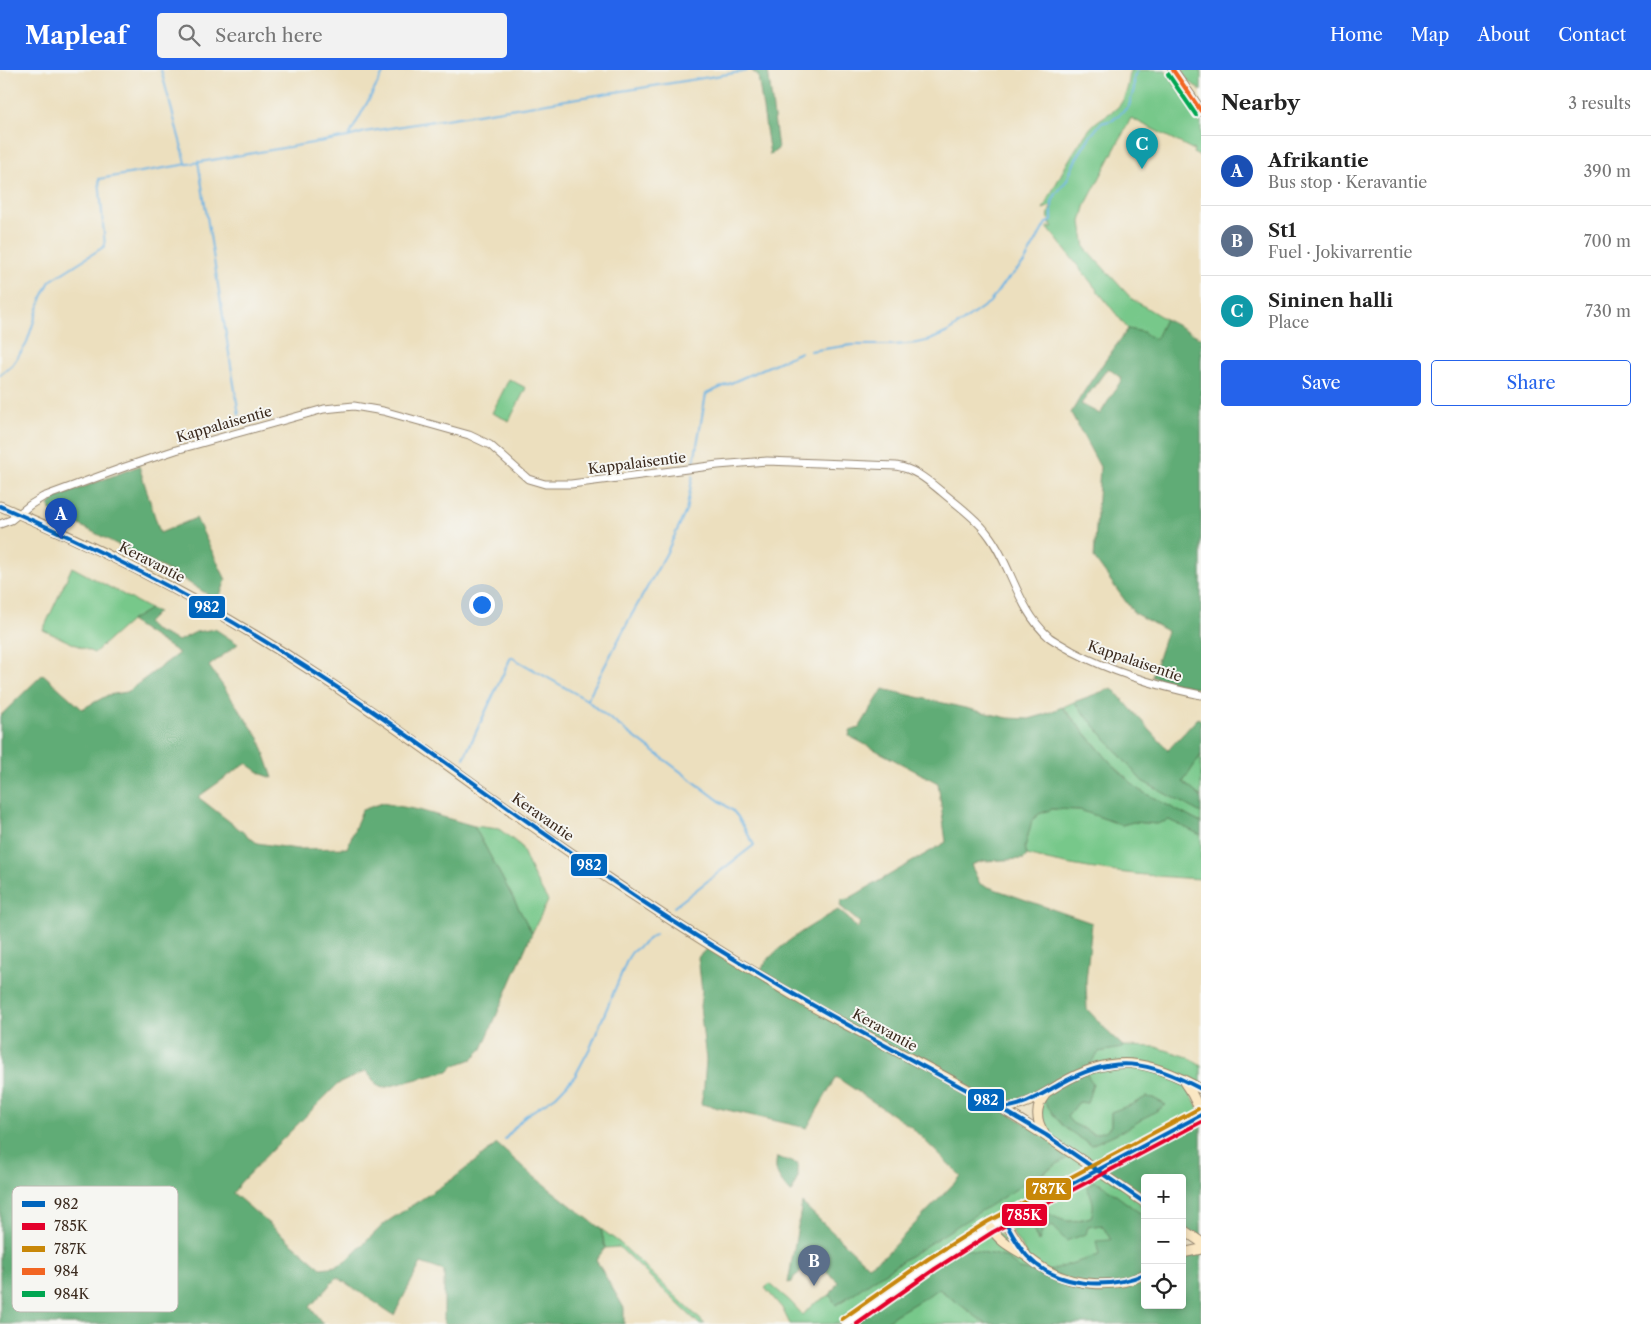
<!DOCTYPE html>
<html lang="en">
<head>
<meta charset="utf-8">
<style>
  body { margin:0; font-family:"Libre Caslon Text",serif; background:#f2f2f2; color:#222 }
  .controls { position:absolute; right:15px; bottom:15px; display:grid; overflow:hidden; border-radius:5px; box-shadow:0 2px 8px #0003 }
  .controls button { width:45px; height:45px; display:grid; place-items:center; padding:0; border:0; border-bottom:1px solid #e0e0e0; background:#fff; color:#222; font:25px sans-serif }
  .you { position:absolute; left:481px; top:534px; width:18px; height:18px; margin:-12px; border:4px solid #fff; border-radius:50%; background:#1a73e8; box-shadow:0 0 0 8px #1a73e833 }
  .badge { display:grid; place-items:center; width:32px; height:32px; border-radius:50%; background:#2563eb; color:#fff; font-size:16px; font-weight:700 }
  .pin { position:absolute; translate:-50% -41px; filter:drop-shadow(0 1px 2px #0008) }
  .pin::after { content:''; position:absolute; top:26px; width:18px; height:15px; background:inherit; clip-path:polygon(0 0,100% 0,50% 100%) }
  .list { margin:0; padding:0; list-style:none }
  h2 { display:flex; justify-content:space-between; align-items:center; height:65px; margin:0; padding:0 20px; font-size:21px }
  h2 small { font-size:16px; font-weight:400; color:#767676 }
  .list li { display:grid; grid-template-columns:32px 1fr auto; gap:15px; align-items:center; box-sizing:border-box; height:70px; padding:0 20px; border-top:1px solid #e0e0e0 }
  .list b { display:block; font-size:19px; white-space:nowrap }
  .list p { margin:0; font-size:16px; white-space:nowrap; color:#767676 }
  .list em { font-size:16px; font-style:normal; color:#767676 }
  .actions { display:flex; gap:10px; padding:15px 20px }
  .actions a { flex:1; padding:11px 0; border:1px solid #2563eb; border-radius:5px; text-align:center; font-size:18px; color:#2563eb }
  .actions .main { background:#2563eb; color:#fff }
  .icon { flex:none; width:28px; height:28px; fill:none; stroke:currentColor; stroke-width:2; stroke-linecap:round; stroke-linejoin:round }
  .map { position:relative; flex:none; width:1201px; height:1254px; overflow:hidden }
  header { display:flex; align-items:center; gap:30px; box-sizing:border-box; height:70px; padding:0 25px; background:#2563eb; color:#fff }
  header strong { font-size:24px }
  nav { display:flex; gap:28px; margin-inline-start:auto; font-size:18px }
  .search { width:350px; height:45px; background:#f2f2f2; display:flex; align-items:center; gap:12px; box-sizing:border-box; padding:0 18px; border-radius:5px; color:#767676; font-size:19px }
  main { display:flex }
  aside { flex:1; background:#fff }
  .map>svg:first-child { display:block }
  .green { fill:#77c88a; stroke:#597954; fill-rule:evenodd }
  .forest { fill:#61ac76; stroke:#4e6b4a; fill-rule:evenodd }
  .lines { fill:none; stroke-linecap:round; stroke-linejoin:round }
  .stream { stroke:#6cb4e4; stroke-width:2 }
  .minor-casing { stroke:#94846e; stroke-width:9 }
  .tertiary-casing { stroke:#94846e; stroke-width:11 }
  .secondary-casing { stroke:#94846e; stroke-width:11 }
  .minor { stroke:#fff; stroke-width:7 }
  .tertiary { stroke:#fff; stroke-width:9 }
  .secondary { stroke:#fae7c3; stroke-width:9 }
  .tertiary-bridge-casing { stroke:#94846e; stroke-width:11; stroke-linecap:butt }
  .tertiary-bridge { stroke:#fff; stroke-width:9 }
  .bus-1-casing { stroke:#f6f6f2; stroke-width:8 }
  .bus-2-casing { stroke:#f6f6f2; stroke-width:8 }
  .bus-3-casing { stroke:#f6f6f2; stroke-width:8 }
  .bus-4-casing { stroke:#f6f6f2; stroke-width:8 }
  .bus-5-casing { stroke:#f6f6f2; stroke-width:8 }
  .bus-1 { stroke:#0065bd; stroke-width:4 }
  .bus-2 { stroke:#e4002b; stroke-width:4 }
  .bus-3 { stroke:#c88708; stroke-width:4 }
  .bus-4 { stroke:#f26522; stroke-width:4 }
  .bus-5 { stroke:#00a651; stroke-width:4 }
  .labels { text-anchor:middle; stroke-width:4; stroke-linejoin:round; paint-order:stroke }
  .street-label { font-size:14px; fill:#3b2a1e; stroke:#f6f6f2 }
  .key { fill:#f6f6f2; stroke:#beb9b2; stroke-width:1 }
  .key-label { font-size:14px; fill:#3b2a1e }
  .line-badge { stroke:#f6f6f2; stroke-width:2 }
  .badge-label { font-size:14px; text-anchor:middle; font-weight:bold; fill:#fff }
</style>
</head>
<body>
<header>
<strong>Mapleaf</strong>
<div class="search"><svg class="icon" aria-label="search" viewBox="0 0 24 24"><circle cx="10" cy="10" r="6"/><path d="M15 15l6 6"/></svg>Search here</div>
<nav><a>Home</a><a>Map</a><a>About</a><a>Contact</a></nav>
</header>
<main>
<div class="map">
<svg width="1201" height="1254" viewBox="0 0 1201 1254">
  <rect width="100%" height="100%" fill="#f6f6f2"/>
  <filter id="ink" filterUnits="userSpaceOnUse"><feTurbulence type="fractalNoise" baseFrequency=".02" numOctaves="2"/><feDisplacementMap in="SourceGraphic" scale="10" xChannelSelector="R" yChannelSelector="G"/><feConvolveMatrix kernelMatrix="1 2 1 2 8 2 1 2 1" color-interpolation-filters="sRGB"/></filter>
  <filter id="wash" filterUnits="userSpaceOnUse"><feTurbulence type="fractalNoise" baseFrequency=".0096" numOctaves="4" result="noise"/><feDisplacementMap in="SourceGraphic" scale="20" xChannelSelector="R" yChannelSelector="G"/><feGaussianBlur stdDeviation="1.12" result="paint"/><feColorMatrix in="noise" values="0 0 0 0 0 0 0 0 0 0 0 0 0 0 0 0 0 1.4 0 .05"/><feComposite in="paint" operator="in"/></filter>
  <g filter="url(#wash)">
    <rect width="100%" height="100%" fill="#ecdfbe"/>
    <path class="green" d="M1130,0H1165L1201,53V87L1193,83L1194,80L1131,48L1086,134L1081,152L1085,178L1132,229L1165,249L1155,270L1143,262L1128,259L1047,157H1053C1047,149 1047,143 1053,135L1043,139C1057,112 1070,85 1088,61C1096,49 1108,46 1118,37C1127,27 1129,12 1130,0Z
      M1180,0H1201V21L1188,10Z
      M509,309L526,318L509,351L492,343Z
      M72,497L150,539L130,551L94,583L43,560Z
      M1074,632L1142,711L1201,743V753L1139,720L1111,693L1063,637Z
      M1201,685V727L1183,712Z
      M1052,739L1080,740L1122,755L1133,752L1157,754L1169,750L1201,765V809C1144,806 1082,800 1027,785L1025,777L1032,750L1039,744Z
      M474,756L499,759L521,776L534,807L548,831L532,863Z
      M1123,976L1156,977L1188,987L1201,996V1019L1181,1008L1201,1042L1100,1102L1145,1133V1147L1100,1113L1093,1111L1087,1118C1094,1130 1096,1134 1091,1147C1072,1152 1052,1153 1032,1157L1038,1172L1043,1158C1062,1154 1082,1159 1102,1155L1111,1170L1100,1185L1049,1201L1064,1208L1020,1199L1005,1187L958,1177L846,1254H790L782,1238L765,1218L770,1214L790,1231L803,1245L812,1235L830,1225L836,1235C908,1187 980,1139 1055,1096L1039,1055L1042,1028L1091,1075L1126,1059L1166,1035L1153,1028L1146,1027L1133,1034L1111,1042V1056L1105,1061L1094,1064L1072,1053L1067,1047L1079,1032L1087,1033L1085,1001L1098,982L1121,978ZM1004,1150L1029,1189L991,1157Z
      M601,1159L620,1173L705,1254H699L619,1177L605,1178Z
      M939,1219L986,1254H883L895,1245Z"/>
    <path class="forest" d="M751,0H768L778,79L770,85L758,6Z
      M1165,249L1201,268V619L1152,607L1167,561L1134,543L1094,488L1100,397L1071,343C1088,313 1108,287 1128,259L1143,262L1155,270ZM1108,298L1122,309L1100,344L1081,334Z
      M139,396L160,463L196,448L226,510L218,531L175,504L50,440L49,435L55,428Z
      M150,539L158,542L147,553L152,559L178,571L196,562L215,559L238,574L209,596L259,668L273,708L262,704L246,693L198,727L257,773L297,779L347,778L362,740L382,733L419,740L474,756L532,863L482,979L472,989L453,996L448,1001L383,1018L378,1016L366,1001L338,1014L269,1083L240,1113L233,1123L321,1198L337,1196L346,1191L385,1153L454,1108L497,1074L532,1105L601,1159L605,1178L596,1190L624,1238V1254H444V1201L421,1193L394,1245L337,1207L310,1237L323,1254H0V646L43,604L82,639L108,625L127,622L179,583L130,551Z
      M1112,618L1168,680L1198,648L1201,650V685L1183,712L1201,727V743L1142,711L1074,632Z
      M883,619L1008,648L1029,649L1043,645L1062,637L1111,693L1139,720L1201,753V765L1169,750L1157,754L1133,752L1122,755L1080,740L1052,739L1039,744L1032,750L1025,777L1027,785L1024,789L983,791L971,795L980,814L1092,853L1086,911L1087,939L1111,965L1123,976L1122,978L1099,982L1085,1001L1093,1014L1087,1033L1079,1032L1067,1047L1072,1053L1094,1064L1105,1061L1111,1056V1042L1133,1034L1146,1027L1153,1028L1166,1035L1126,1059L1091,1075L1065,1058L1055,1047L1042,1028L1001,1038L1074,1084L1021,1116L908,1187L836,1235L830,1225L838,1212L816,1191L794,1207L792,1212L788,1213L802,1133L868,1196L885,1185L961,1106L911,1057L836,1007L807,1058L701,1034L704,1016L706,990L700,936L702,921L698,887L711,875L758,904C772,877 812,855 838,840L848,848L857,859L860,853L840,836L841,830L848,829L946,772L938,713L849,666L850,661L859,658Z
      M1201,1045V1172L1182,1159V1108H1145V1133L1100,1102Z
      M777,1087L798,1094V1107L791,1123C780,1110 773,1104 777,1087Z
      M1093,1111L1100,1113L1145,1147V1235H1182V1183L1201,1180V1254H986L939,1219L895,1245L883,1254H846L958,1177L1005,1187L1020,1199L1060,1207L1048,1201L1099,1185L1096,1171L1111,1170L1102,1155L1088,1157L1086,1164L1066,1171L1053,1156L1043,1158L1039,1172L1032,1157L1050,1144C1067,1154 1073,1152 1091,1147C1095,1135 1093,1129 1087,1118Z"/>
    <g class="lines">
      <path class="stream" d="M161,0L186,93
        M349,66L385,0
        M198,91L239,345
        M810,281L852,275H895L917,273L930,270L948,262L990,232L1002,215L1024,193L1046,153L1052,151V132L1056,124L1067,110L1076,89L1089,68L1101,53L1113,50L1129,36L1134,19V7L1138,0
        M0,305L12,295L26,275L42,227L50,211L105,176L99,109L348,67L365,62L747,1
        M694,392L706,324L801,282
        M587,630L631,546L666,484L686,441L693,405
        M464,688L511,587L587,630L597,639L733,741L738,747L754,775L674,837
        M505,1069L525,1046L556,1026L575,1006L591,976L628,888L632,882L655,864"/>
    </g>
  </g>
  <g filter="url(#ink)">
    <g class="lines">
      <g class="minor-casing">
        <path id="minor" d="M0,454L11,450L30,435L43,427L125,397L176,380L324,339L354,336L383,341L469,365L490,375L528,409L545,414H571L718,395L767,391L896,396C915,399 927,410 942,422C956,434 975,447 987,463C1012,495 1017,539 1049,567C1056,572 1064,576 1072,581C1112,602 1157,616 1201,625"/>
      </g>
      <g class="tertiary-casing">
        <path id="tertiary" d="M1173,0L1201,41
          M1120,1088L1201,1045
          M846,1254L958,1177L1004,1150L1082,1108"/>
      </g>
      <g class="secondary-casing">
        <path id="secondary" d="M0,436C112,483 220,540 321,607C430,679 532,760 642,831C696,867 752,901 808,934C873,970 940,1002 1004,1040C1052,1069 1098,1101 1145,1133
          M1184,1012L1192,1024L1201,1042
          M1000,1038C1023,1038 1041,1026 1060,1014C1113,982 1150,990 1201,1019
          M1044,1063C1036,1051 1035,1037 1045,1025
          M1004,1150L1026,1185
          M990,1157C1002,1174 1010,1176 1026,1186C1033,1191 1040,1197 1048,1201C1076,1216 1117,1219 1145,1204
          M1182,1159L1201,1172
          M1182,1183L1201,1179"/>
      </g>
      <use href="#minor" class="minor"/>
      <use href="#tertiary" class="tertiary"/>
      <use href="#secondary" class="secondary"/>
      <g class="tertiary-bridge-casing">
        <path id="tertiary-bridge" d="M1082,1108L1120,1088"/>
      </g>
      <use href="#tertiary-bridge" class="tertiary-bridge"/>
      <g class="bus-1-casing">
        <path id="bus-1" d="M0,436C97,478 192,525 282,582C405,658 518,749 639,829C755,906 878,972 1000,1038C1023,1037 1040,1025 1060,1014C1114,983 1148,991 1201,1019
          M993,1034L1046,1065L1145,1133
          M1145,1204C1107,1220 1056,1217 1027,1186C1017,1175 1011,1162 1004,1150L1201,1045"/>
      </g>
      <g class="bus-2-casing">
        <path id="bus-2" d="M857,1254L935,1199L993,1162L1201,1052"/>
      </g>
      <g class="bus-3-casing">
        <path id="bus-3" d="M842,1249L928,1189L987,1152L1198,1039"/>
      </g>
      <g class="bus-4-casing">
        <path id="bus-4" d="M1173,0L1201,41"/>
      </g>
      <g class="bus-5-casing">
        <path id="bus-5" d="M1168,4L1196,45"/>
      </g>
      <use href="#bus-1" class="bus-1"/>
      <use href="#bus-2" class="bus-2"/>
      <use href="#bus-3" class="bus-3"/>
      <use href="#bus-4" class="bus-4"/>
      <use href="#bus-5" class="bus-5"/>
    </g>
  </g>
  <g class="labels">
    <g class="street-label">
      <text transform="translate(224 354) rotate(-16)" y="5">Kappalaisentie</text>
      <text transform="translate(637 393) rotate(-7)" y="5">Kappalaisentie</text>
      <text transform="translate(152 492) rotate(27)" y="5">Keravantie</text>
      <text transform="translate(1135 591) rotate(19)" y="5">Kappalaisentie</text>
      <text transform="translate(543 747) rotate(35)" y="5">Keravantie</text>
      <text transform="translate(885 960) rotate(29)" y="5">Keravantie</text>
    </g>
  </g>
  <rect x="12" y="1116" width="166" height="126" rx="8" class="key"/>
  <rect x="22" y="1131" width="23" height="6" fill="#0065bd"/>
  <rect x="22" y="1153" width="23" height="7" fill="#e4002b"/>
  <rect x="22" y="1176" width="23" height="6" fill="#c88708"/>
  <rect x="22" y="1198" width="23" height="7" fill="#f26522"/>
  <rect x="22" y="1221" width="23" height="6" fill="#00a651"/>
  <g class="key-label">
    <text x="54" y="1139">982</text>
    <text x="54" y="1161">785K</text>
    <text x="54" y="1184">787K</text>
    <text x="54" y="1206">984</text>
    <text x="54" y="1229">984K</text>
  </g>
  <g class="line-badge">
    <rect x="188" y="525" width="38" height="24" rx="5" fill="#0065bd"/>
    <rect x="570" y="783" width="38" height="24" rx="5" fill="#0065bd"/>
    <rect x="967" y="1018" width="38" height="24" rx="5" fill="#0065bd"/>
    <rect x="1025" y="1107" width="47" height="24" rx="5" fill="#c88708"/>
    <rect x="1001" y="1133" width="47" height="24" rx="5" fill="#e4002b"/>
  </g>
  <g class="badge-label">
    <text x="207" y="542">982</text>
    <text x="589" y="800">982</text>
    <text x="986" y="1035">982</text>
    <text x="1049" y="1124">787K</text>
    <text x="1024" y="1150">785K</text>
  </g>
</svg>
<div class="controls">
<button>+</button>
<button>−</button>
<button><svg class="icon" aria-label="locate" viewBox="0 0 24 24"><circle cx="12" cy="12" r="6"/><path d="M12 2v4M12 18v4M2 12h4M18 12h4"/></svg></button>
</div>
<div class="you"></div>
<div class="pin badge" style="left:61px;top:469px;background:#1a4fb4">A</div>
<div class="pin badge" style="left:814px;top:1216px;background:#5c6f8a">B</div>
<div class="pin badge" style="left:1142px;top:99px;background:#0f9aa8">C</div>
</div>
<aside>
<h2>Nearby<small>3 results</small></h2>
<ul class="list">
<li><span class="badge" style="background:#1a4fb4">A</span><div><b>Afrikantie</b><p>Bus stop · Keravantie</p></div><em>390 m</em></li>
<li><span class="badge" style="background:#5c6f8a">B</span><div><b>St1</b><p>Fuel · Jokivarrentie</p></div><em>700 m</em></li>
<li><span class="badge" style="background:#0f9aa8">C</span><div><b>Sininen halli</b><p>Place</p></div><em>730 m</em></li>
</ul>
<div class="actions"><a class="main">Save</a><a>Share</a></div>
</aside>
</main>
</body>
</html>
